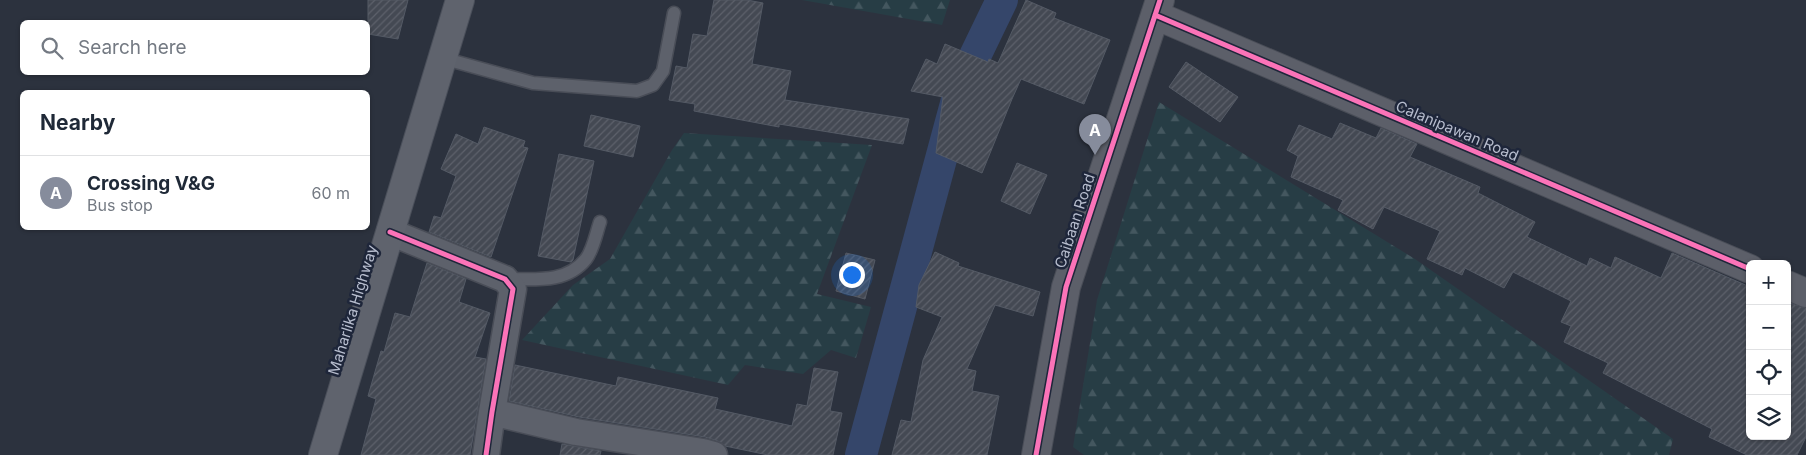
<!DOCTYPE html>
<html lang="en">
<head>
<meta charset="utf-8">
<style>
  body { margin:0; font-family:Inter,sans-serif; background:#f6f6f7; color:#1f2937 }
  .controls { position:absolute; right:15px; bottom:15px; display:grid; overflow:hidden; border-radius:8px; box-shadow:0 1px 4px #0004 }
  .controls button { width:45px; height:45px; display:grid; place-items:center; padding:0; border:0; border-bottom:1px solid #e0e1e3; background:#fff; color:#1f2937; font:25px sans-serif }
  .you { position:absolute; left:851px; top:274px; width:18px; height:18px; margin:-12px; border:4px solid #fff; border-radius:50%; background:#1a73e8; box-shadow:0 0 0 8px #1a73e833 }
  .badge { display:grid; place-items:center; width:32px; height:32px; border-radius:50%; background:#868c9c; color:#fff; font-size:16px; font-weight:700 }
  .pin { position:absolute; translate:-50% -41px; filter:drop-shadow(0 1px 2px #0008) }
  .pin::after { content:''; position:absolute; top:26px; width:18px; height:15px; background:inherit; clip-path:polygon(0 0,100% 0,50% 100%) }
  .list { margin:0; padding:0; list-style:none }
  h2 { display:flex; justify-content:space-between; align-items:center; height:65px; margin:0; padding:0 20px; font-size:21px }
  h2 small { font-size:16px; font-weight:400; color:#747a83 }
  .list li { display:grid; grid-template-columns:32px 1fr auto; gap:15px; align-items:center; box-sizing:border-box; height:75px; padding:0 20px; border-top:1px solid #e0e1e3 }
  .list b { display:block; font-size:19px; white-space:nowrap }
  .list p { margin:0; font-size:16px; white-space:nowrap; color:#747a83 }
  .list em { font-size:16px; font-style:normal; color:#747a83 }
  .icon { flex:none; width:28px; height:28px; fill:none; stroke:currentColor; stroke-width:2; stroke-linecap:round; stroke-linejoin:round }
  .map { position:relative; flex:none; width:1806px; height:455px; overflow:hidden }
  .search { position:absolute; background:#fff; box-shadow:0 1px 4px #0004; left:20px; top:20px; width:350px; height:55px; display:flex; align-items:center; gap:12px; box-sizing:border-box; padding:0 18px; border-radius:8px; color:#747a83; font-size:19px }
  .panel { position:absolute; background:#fff; box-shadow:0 1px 4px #0004; left:20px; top:90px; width:350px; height:140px; border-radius:8px }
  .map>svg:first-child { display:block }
  .forest { fill:url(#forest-firs) }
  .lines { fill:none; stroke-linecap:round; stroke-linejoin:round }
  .canal { stroke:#35466a; stroke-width:32 }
  .building { fill:url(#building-hatch); stroke:#545a65 }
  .lane-casing { stroke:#494d57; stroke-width:15 }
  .street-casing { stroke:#494d57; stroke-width:29 }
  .secondary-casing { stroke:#494d57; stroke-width:30 }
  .primary-casing { stroke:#4a4f5a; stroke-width:30 }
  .lane { stroke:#5d616b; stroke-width:12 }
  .street { stroke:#5d616b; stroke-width:26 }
  .secondary { stroke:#5c5f69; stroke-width:28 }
  .primary { stroke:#5f636d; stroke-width:28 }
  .cycleway-casing { stroke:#1e263a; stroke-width:8 }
  .cycleway { stroke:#fb73b8; stroke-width:5 }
  .labels { text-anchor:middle; stroke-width:5; stroke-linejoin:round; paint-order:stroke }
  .street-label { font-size:15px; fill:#b7bdce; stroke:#1e263a }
</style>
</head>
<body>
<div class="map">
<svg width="1806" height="455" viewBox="0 0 1806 455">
  <defs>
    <pattern id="forest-firs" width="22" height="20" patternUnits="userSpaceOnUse" patternTransform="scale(1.25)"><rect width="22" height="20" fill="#273d45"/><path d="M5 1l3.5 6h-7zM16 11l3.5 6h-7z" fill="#44575f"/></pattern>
    <pattern id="building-hatch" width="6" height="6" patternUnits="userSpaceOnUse" patternTransform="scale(1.25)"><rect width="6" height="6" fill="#444953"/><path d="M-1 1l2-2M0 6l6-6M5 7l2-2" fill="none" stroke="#5d616b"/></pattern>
  </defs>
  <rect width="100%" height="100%" fill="#2c323e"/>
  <path class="forest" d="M802,0H950L942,25Z
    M1159,102L1415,259L1673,439L1669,455H1084L1073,447L1097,300Z
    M684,133L872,145L817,294L871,307L856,358L831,350L803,374L745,365L728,385L522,340L573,285L610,259L672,150Z"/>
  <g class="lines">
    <path class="canal" d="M861,455L961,85L1002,0"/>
  </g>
  <path class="building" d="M368,0H408L398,39L368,34Z
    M714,0H747L763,3L752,64L791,71L785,100L909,119L903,144L779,124V127L694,111L695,104L669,100L676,66L687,68L693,34L707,36Z
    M1026,0L1056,13L1054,18L1110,40L1084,104L1021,79L1012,99L982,173L936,153L943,97L911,91L926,59L937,64L945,44L988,62L989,59L998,63Z
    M1186,62L1238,97L1220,122L1169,87Z
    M591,115L640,126L633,157L584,146Z
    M1340,123L1376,138L1381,128L1417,144L1410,157L1480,187L1478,193L1535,222L1527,237L1587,266L1590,258L1611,268L1615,257L1661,278L1672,253L1750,287V436H1787V302L1806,308V437L1797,455H1747L1709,437L1712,429L1603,373L1608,363L1564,342L1571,326L1561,322L1571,301L1513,272L1504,288L1465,268L1462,275L1427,259L1440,231L1384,207L1373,229L1338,210L1343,200L1291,177L1298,156L1287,150L1299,125L1332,139Z
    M484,127L525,141L523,147L528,148L491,257L429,232L434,216L441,218L456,176L441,169L456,134L478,144Z
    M559,154L594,161L573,260L571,262L538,256Z
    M1017,163L1047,175L1030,214L1001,201Z
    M935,252L959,263L958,266L1040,292L1033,316L995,305L967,369L976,371L972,391L999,396L987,455H892L901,420L911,422L923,360L942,317L916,307L919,285Z
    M846,253L875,260L865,299L836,291Z
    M427,263L466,279L459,302L490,313L475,357L486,359L470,455H361L376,399L368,396L381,351L384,352L395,313L410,317Z
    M515,365L616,386L618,377L718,398L715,409L792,426L797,404L807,406L814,368L838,372L830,411L842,413L833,455H768L725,446L718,441L705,437L579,417L509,401Z
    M562,444L601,451L600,455H560Z"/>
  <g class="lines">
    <g class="lane-casing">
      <path id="lane" d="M442,58L533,83L637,91L653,85L663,71L674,13
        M505,279C534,279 566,284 586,259C593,250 596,234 600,222"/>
    </g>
    <g class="street-casing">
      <path id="street" d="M390,232L505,279L513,289L492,412L486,455
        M492,412L576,432L703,452L714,455"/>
    </g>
    <g class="secondary-casing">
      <path id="secondary" d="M1155,15L1750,269
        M1787,285L1806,293
        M1036,455L1066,287L1160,0"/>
    </g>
    <g class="primary-casing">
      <path id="primary" d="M323,455L460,0"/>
    </g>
    <use href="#lane" class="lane"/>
    <use href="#street" class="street"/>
    <use href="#secondary" class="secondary"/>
    <use href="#primary" class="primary"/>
    <g class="cycleway-casing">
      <path id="cycleway" d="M1155,15L1750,269
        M390,232L505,279L513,289L492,412L486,455
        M1036,455L1066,287L1160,0"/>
    </g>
    <use href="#cycleway" class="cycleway"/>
  </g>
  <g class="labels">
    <g class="street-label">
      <text transform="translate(1457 131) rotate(23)" y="5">Calanipawan Road</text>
      <text transform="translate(1075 221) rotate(-72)" y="5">Caibaan Road</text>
      <text transform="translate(353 310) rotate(-73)" y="5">Maharlika Highway</text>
    </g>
  </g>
</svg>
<div class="controls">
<button>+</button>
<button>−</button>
<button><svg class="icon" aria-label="locate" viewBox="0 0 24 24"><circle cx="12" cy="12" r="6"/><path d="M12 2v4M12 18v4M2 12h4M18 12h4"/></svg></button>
<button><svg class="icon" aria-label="layers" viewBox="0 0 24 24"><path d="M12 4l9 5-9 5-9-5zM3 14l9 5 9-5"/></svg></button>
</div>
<div class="you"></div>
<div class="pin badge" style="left:1095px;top:155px">A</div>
<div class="search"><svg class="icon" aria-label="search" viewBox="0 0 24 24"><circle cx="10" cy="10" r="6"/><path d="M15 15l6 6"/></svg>Search here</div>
<section class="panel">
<h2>Nearby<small></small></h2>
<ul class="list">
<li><span class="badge">A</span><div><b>Crossing V&amp;G</b><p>Bus stop</p></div><em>60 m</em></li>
</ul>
</section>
</div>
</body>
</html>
